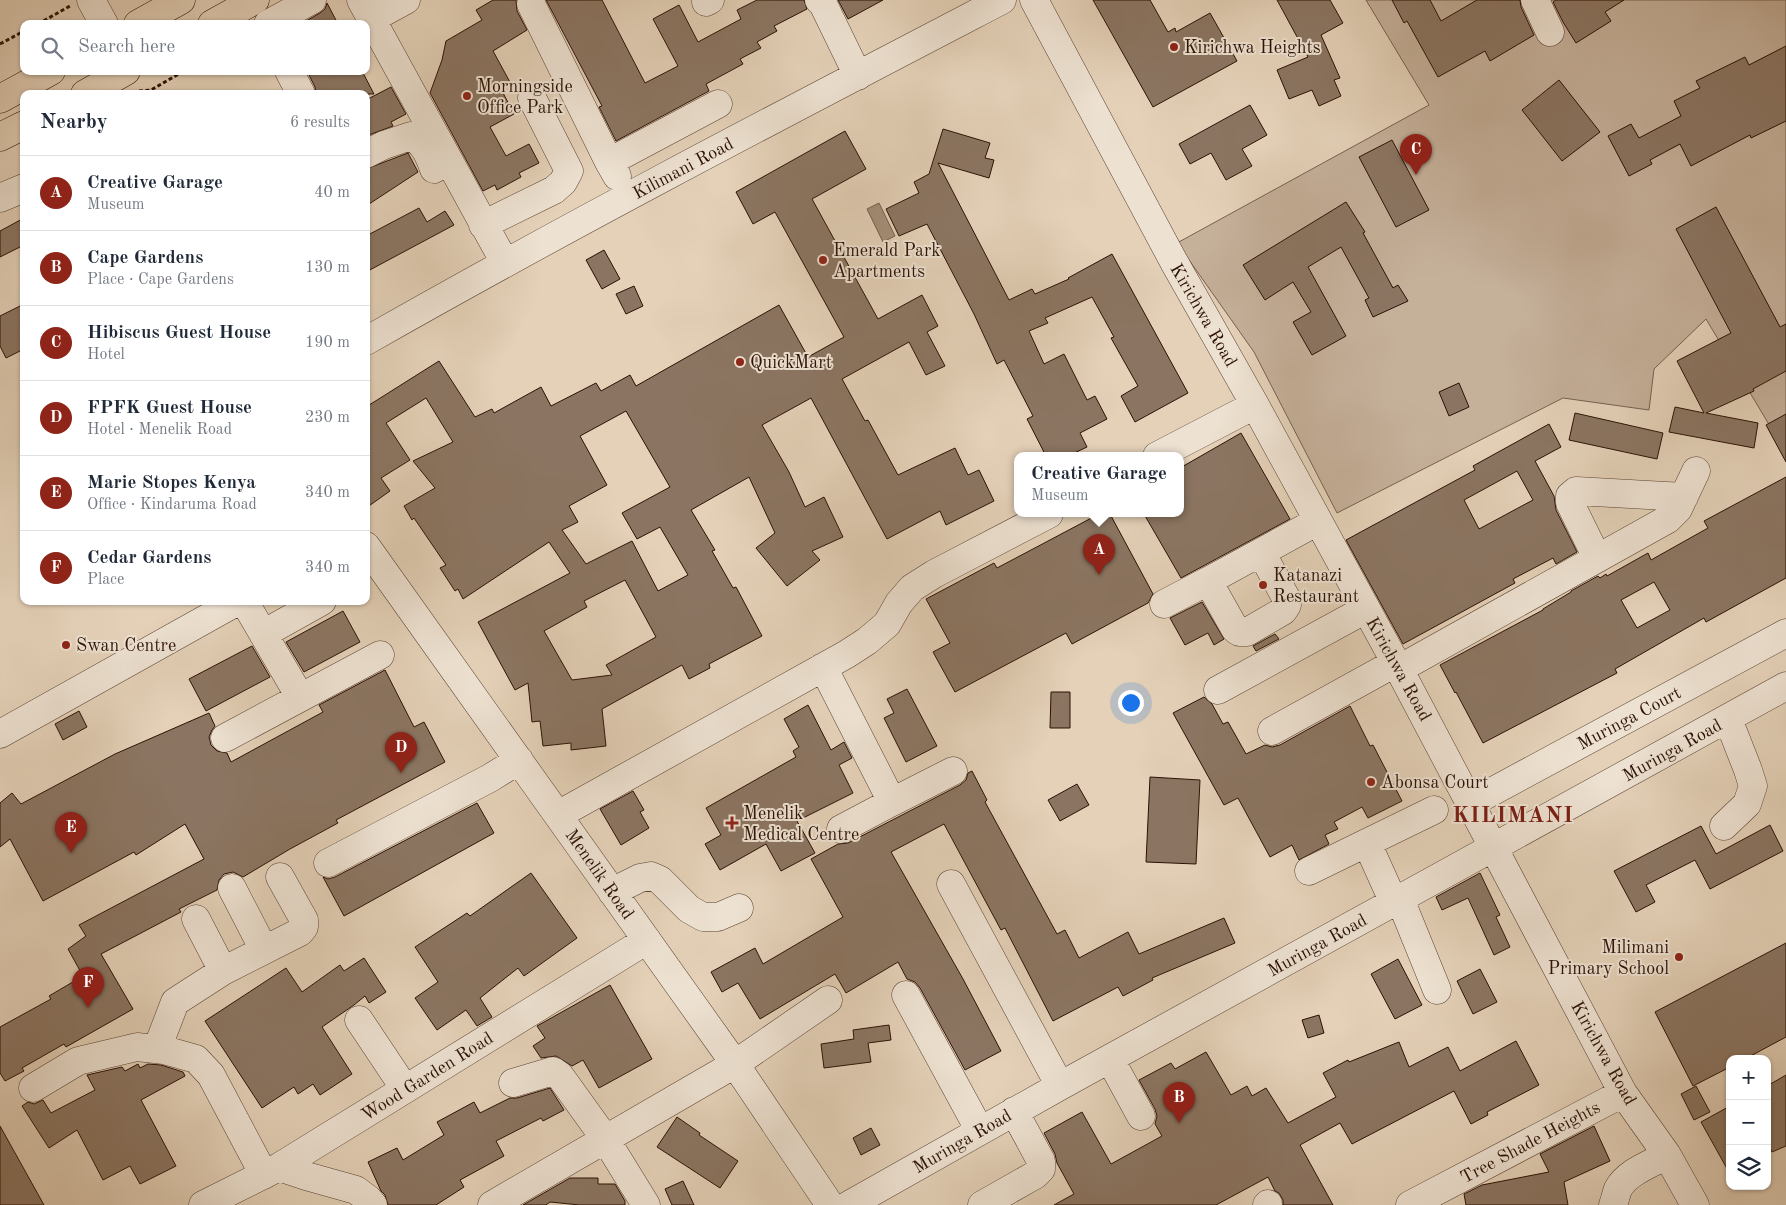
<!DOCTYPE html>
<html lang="en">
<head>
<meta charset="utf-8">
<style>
  body { margin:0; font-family:"Old Standard TT",serif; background:#f6f6f7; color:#1f2937 }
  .controls { position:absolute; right:15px; bottom:15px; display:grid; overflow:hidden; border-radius:10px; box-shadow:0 1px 4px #0004 }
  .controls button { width:45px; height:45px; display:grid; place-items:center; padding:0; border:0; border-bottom:1px solid #e0e1e3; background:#fff; color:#1f2937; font:25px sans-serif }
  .you { position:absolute; left:1130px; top:702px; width:18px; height:18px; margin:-12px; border:4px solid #fff; border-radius:50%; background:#1a73e8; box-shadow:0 0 0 8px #1a73e833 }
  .badge { display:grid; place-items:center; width:32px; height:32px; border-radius:50%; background:#8f2418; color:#fff; font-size:16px; font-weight:700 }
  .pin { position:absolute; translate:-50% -41px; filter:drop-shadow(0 1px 2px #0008) }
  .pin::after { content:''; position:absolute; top:26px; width:18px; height:15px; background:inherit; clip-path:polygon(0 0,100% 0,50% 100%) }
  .popup { position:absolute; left:1014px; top:452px; width:170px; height:65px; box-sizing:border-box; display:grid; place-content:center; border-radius:10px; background:#fff; filter:drop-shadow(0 1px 4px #0005); font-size:16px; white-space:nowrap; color:#747a83 }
  .popup b { font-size:19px; color:#1f2937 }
  .popup::after { content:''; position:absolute; left:50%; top:100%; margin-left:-10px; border:10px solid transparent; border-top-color:#fff }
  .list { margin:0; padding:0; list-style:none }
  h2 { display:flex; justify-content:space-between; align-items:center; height:65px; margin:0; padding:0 20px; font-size:21px }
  h2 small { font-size:16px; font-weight:400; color:#747a83 }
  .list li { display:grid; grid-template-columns:32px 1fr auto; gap:15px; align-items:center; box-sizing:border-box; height:75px; padding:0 20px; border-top:1px solid #e0e1e3 }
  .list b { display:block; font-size:19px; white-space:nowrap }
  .list p { margin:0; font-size:16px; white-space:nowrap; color:#747a83 }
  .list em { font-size:16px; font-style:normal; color:#747a83 }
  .icon { flex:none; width:28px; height:28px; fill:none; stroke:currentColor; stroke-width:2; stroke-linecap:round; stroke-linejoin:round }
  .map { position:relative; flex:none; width:1786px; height:1205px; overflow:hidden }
  .search { position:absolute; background:#fff; box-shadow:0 1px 4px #0004; left:20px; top:20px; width:350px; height:55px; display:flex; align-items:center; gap:12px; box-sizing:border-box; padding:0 18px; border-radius:10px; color:#747a83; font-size:19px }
  .panel { position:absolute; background:#fff; box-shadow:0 1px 4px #0004; left:20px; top:90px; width:350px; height:515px; border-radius:10px }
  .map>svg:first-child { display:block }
  .green { fill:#c5b09a; stroke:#786050 }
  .water { fill:#a5907b; stroke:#745d4c }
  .building { fill:#8b7562; stroke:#2b1105; fill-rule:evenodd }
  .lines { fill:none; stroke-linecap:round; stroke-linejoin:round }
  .minor-casing { stroke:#594132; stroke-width:29 }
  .major-casing { stroke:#2b1105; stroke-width:29 }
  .path { stroke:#2b1105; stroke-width:3; stroke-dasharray:4 2.5; stroke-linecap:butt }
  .minor { stroke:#ede1d1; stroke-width:28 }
  .major { stroke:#e4d1b8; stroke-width:28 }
  .poi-dot { fill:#8f2418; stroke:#ede1d1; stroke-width:2 }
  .labels { text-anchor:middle; stroke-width:4; stroke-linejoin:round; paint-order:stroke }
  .poi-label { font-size:18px; fill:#2b1105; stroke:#ede1d1; text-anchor:start }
  .street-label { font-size:18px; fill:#2b1105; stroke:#ede1d1 }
  .district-label { font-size:22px; font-weight:bold; letter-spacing:1px; fill:#7a1f14; stroke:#ede1d1 }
</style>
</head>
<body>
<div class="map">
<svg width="1786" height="1205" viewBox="0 0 1786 1205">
  <rect width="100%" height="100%" fill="#e4d1b8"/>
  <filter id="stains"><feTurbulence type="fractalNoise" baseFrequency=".004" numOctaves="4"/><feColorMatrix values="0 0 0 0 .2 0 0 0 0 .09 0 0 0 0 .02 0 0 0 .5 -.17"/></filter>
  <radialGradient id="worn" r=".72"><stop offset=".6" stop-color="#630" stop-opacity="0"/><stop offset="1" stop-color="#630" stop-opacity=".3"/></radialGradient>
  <path class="green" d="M1366,0H1786V453L1706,319L1654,369L1649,410L1563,398L1337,513L1254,352L1177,243L1429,105Z"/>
  <path class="water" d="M879,203L895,236L883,242L867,209Z"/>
  <path class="building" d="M493,0H516L517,11L527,30L493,51L511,84L501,89L514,114L490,127L506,156L529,144L539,163L519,173L521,177L497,190L495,185L483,191L430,93L442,60L446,41L482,20L476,10Z
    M546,0H602L645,83L678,66L653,19L679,5L698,42L741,19L737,10L757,0H804L807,9L774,26L777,31L757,42L761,48L740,59L743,64L706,84L709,91L616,141L599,107L602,106Z
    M838,0H883L848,19Z
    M1093,0H1150L1168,32L1175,28L1176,32L1210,13L1237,61L1153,107Z
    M1277,0H1330L1343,23L1321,35L1340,78L1334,80L1341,96L1319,106L1312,90L1289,99L1277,70L1308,57Z
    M1392,0H1430L1441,21L1477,0H1520L1521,7L1534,35L1490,61L1485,51L1438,77L1407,21L1404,23Z
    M1556,0H1624L1605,12L1611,21L1576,43L1563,22L1553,2Z
    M327,3L338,24H301L320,13L325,9Z
    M1786,46V121L1751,138L1750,135L1691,166L1680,144L1650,160L1652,164L1629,176L1608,136L1631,124L1639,138L1681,116L1674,101L1700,88L1696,81L1745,57L1749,65Z
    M307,71H362L374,94H316L315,87Z
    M1559,80L1600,132L1562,161L1522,110Z
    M391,87L406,114L391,122L393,126L366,136V100Z
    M1250,105L1267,135L1242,149L1252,166L1226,180L1211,153L1190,164L1179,144Z
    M943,129L990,143L985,158L994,160L989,178L938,163L1009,300L1032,289L1035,294L1069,279L1068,278L1112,254L1188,393L1135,422L1121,396L1138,386L1111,338L1114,337L1092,297L1045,318L1048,323L1029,331L1044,364L1064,354L1087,400L1095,396L1107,419L1080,433L1087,447L1068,456H1046L1027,419L1033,416L1004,360L997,364L974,314L927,224L899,236L886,209L919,193L914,182L929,174Z
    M845,131L866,169L812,199L878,319L922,295L938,326L927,332L945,366L926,375L909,342L842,379L865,421L868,420L898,475L955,448L968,475L979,470L994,501L946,525L940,511L887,539L811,398L762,425L789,472L805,507L824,497L843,537L812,551L820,560L787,586L756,548L775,533L749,477L691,510L715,550L712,551L733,588L736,587L762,636L709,664L710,668L689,679L682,665L602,709L606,746L571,750V743L543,746L540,721L532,722L528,683L515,690L478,622L570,573L549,542L463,599L458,589L455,591L440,568L446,565L414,518L412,520L404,506L435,488L413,461L453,442L426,398L386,423L410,460L381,478L390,491L366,508V407L439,361L475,417L492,409L494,413L541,387L551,406L596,383L601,391L630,375L636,386L779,305L808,357L844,337L775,212L753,224L736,192ZM626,411L670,487L622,513L637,539L660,527L688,575L658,591L632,541L586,564L562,530L578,522L569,506L607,485L580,436ZM625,580L656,637L606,665L612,675L572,680L544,631L587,607L584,601Z
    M1392,140L1429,210L1396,227L1359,157Z
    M408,153L418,172L366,206V169Z
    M1346,202L1365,232L1363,233L1393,288L1398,285L1408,301L1373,317L1365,300L1369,298L1341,247L1308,267L1346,336L1312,355L1293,322L1311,312L1293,282L1265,300L1243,265Z
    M1716,207L1780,327L1786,324V371L1753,389L1754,391L1706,413L1758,423L1754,448L1669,432L1675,407L1704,413L1677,361L1731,333L1676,229Z
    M419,208L427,222L445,211L454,225L366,272V236Z
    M24,218V245L0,257V231Z
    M604,250L620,279L602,289L586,260Z
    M634,286L643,306L626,314L616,294Z
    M24,304V349L6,358L0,346V316Z
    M1459,383L1469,407L1449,416L1439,392Z
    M1575,413L1663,433L1657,459L1569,440Z
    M1786,414V462L1766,425Z
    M1549,424L1561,447L1535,461L1554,496L1556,510L1577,552L1556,564L1553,558L1513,579L1515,583L1403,644L1346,540L1475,470L1473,466ZM1517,471L1533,500L1479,529L1464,500Z
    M1241,433L1290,519L1181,578L1144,514H1180V468Z
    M1786,477V578L1706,622L1704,618L1615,669L1617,673L1483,743L1456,692L1455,693L1440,665L1543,610V609L1571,592V591L1598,576L1600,578L1606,574L1607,576L1648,553L1651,560L1708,528L1704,521ZM1654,582L1670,610L1637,628L1621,600Z
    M1099,514H1110L1153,594L1148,603L1072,644L1066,633L955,692L933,652L950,643L926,599L994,563L997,568Z
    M1202,602L1224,639L1214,645L1208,633L1185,645L1170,618Z
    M343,611L360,642L304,672L286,642Z
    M1275,634L1279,639L1256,651L1253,646Z
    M252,646L270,677L206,711L189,679Z
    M385,670L414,727L424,722L445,762L336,820L338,823L290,849L243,877L233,872L224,874L219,880L217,890L179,909L181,912L101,954L133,1009L66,1047L64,1044L22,1068L24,1071L5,1081L0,1073V1027L51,999L49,996L83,976L68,949L86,936L79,925L204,859L185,824L136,855L134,852L43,901L10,839L0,847V803L12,793L21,804L115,754L209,713L215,726L212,730L209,737L211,745L217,751L227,753L231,762L323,712L319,705Z
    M907,689L937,746L906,762L884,718L894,713L887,699Z
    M1051,692H1070V728H1050Z
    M1204,697L1212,704L1223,724L1228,722L1246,754L1265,745L1272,747L1280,745L1350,706L1370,746L1373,745L1402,801L1368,818L1362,807L1334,822L1338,829L1325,835L1329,844L1299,860L1292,845L1270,857L1238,798L1224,805L1173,713Z
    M808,705L831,750L844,742L852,758L839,765L853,793L797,821L815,853L781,871L766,844L720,870L705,844L721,835L706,808L796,757L793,751L799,747L784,719Z
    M79,711L87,727L63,740L55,724Z
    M972,771L987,800L985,802L1057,934L1065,930L1079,958L1128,932L1139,954L1224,918L1235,943L1152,978L1153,980L1123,996L1118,987L1053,1021L1005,928L1001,930L944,824L891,852L963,979L1001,1051L965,1070L920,988L915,982L907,979L898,962L846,993L835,974L760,1019L738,983L722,992L711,972L755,948L763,964L843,917L811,859L838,844L848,843L960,785L966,780L968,773Z
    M1150,777L1200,780L1196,864L1146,862Z
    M1077,784L1089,805L1060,821L1048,800Z
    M633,791L644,810L640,812L649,828L621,845L600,809Z
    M477,803L494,833L344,916L323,877L328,879L335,877Z
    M1770,825L1783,851L1710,889L1695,860L1646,885L1655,902L1636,912L1614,871L1701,826L1716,854Z
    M531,873L577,938L524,976L518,968L480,998L492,1017L477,1026L466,1010L437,1030L415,998L438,982L415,947L467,913L470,916Z
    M1480,873L1500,915L1496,917L1510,947L1494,955L1468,898L1442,910L1436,897Z
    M1786,943V1037L1745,1059H1730V1067L1693,1086L1655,1012Z
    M364,958L386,992L369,1003L365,996L354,1005L322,1027L352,1074L320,1095L313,1084L298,1094L294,1087L262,1108L205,1021L286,968L302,992L340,965L344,971Z
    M1398,959L1422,1005L1395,1019L1371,974Z
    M1480,969L1497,1002L1473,1014L1457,981Z
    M610,985L652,1059L599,1088L583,1060L572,1066L556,1056L541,1058L533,1046L545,1038L537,1026Z
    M1319,1015L1324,1033L1308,1038L1302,1020Z
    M889,1025L891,1040L868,1043L871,1062L824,1068L821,1044L854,1039L853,1030Z
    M1516,1041L1539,1085L1487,1112L1488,1115L1471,1124L1454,1091L1352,1144L1340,1123L1300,1145L1333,1205H1283V1200L1279,1193L1275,1191L1268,1177L1216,1205H1054L1074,1194L1057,1163L1055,1154L1044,1133L1082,1112L1111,1164L1162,1136L1155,1124L1157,1116L1155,1109L1139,1080L1171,1063L1175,1069L1206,1052L1231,1095L1247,1086L1252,1096L1266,1088L1288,1123L1336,1097L1323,1073L1348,1060L1349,1062L1399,1042L1409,1067L1448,1047L1460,1071Z
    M138,1064L140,1068L148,1064L161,1065L183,1072L185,1076L141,1100L176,1166L140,1184L130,1166L103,1180L77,1130L49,1148L22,1106L28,1102L34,1104L43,1100L51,1113L95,1090L87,1075L122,1067L125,1071Z
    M1786,1075V1146L1772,1152L1767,1141V1086Z
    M1696,1086L1710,1112L1694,1120L1681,1094Z
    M550,1088L564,1110L543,1121L541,1118L496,1141L504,1156L460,1180L464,1187L436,1205H388L385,1195L381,1191L368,1162L397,1148L403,1160L444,1135L437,1122L474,1102L480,1113L510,1098H517Z
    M1730,1106V1174L1701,1122Z
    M677,1117L700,1133L699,1135L738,1161L720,1188L657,1147Z
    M0,1126L44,1205H0Z
    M1594,1126L1610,1161L1564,1182L1568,1205H1466L1464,1194L1482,1185L1549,1172L1540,1154Z
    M871,1128L880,1145L861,1155L853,1138Z
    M570,1178H598V1184H615L625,1201V1205H580L550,1202L546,1205H523Z
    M683,1181L694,1205H672L665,1189Z"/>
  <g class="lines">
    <g class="minor-casing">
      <path id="minor" d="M91,0L104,24
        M361,0L505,263
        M819,0L823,4L858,76
        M1034,0L1174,262L1255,405L1399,669L1623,1093L1667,1155L1695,1205
        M1535,0L1550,32
        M706,2L710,0
        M531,4L609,162
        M371,19L406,0
        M268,24L312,0
        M289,71L301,94
        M366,154L384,145L411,136C424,143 429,155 434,169
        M617,176L609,162L718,104
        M0,198L24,188
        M483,225L554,190L563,182L569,171L532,98
        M366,341C575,222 789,111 1002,0
        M1157,456L1255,405
        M366,546L735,1064L830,1205
        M1261,552L1286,598L1287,605L1283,611L1247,632H1239L1235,629L1208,581L1318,521
        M1597,558L1570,503V496L1576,491L1684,497
        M244,601L300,697
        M1164,604L1208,581
        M263,634L322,601
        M823,667L892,802L953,771
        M1399,669L1668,519L1678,509L1696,471
        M1218,690L1366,609
        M1272,731L1395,663
        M0,734L238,601
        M225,738L380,655
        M1471,803L1786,633
        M558,815L847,654L867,641L887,624L899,603L912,588L934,574L1049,514
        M1724,826L1747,804L1753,786L1748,770L1728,719
        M841,829L892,802
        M1367,843L1394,903
        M328,863L490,778L519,760
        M1309,871L1434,810
        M951,884L1060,1086
        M232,888L264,950
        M612,892L640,878L651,876L660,880L689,909L703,917H718L739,908
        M1400,899L1437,990
        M196,919L223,971
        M906,995L980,1131
        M359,1020L405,1089
        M157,1049L175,1002L223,971L300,932L304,927V920L280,877
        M1110,1059L1141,1116
        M513,1083L553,1071L560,1076L606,1140L646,1205
        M33,1088L78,1061L137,1047L164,1050L196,1059L211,1075L264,1175
        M279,1167L306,1176L356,1190L368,1199L373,1205
        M203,1205L279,1167L647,940
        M492,1205L735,1064L828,1000
        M849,1205L1060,1086L1786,686
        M982,1205L1035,1175L1041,1169V1161L1014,1111
        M1267,1205L1268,1204
        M1410,1205L1623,1093
        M1613,1205C1615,1200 1616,1194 1618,1189C1627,1172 1651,1164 1667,1155"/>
    </g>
    <g class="major-casing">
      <path id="major" d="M138,24L181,0
        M212,24L255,0
        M85,94L126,71
        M0,99L51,71
        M0,137L24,125"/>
    </g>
    <path class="path" d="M38,24L70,6
      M0,44L24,31
      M139,91L151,90L184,71"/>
    <use href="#minor" class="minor"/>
    <use href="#major" class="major"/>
  </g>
  <g class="poi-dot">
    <circle cx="1174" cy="47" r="5"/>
    <circle cx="467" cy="96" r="5"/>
    <circle cx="823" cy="260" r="5"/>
    <circle cx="740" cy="362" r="5"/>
    <circle cx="1263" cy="585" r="5"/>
    <circle cx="66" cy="645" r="5"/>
    <circle cx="1371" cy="782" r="5"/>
    <path d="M729.5 815.5h5v5h5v5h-5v5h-5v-5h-5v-5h5z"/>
    <circle cx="1679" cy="957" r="5"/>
  </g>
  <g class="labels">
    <g class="poi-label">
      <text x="1184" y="53">Kirichwa Heights</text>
      <text x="477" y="92">Morningside<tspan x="477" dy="21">Office Park</tspan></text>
      <text x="833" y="256">Emerald Park<tspan x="833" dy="21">Apartments</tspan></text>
      <text x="750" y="368">QuickMart</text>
      <text x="1273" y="581">Katanazi<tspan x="1273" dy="21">Restaurant</tspan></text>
      <text x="76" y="651">Swan Centre</text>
      <text x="1381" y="788">Abonsa Court</text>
      <text x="743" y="819">Menelik<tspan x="743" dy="21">Medical Centre</tspan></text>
      <text x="1669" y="953" text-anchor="end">Milimani<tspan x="1669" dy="21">Primary School</tspan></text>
    </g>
    <g class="street-label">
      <text transform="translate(683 168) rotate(-28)" y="6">Kilimani Road</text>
      <text transform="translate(1204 315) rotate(60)" y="6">Kirichwa Road</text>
      <text transform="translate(1399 669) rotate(61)" y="6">Kirichwa Road</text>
      <text transform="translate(1629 718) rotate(-28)" y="6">Muringa Court</text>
      <text transform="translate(1672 750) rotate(-29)" y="6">Muringa Road</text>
      <text transform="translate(600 874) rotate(55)" y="6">Menelik Road</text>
      <text transform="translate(1317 945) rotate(-29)" y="6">Muringa Road</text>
      <text transform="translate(1604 1053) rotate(61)" y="6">Kirichwa Road</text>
      <text transform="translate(427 1076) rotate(-32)" y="6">Wood Garden Road</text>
      <text transform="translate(962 1141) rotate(-30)" y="6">Muringa Road</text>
      <text transform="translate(1530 1142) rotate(-28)" y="6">Tree Shade Heights</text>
    </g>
    <g class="district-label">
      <text x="1513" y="822">KILIMANI</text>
    </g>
  </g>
  <rect width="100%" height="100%" filter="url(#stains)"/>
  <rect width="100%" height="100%" fill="url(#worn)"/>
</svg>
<div class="controls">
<button>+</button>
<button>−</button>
<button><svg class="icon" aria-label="layers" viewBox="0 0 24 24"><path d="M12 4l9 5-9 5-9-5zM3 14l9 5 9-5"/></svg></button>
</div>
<div class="you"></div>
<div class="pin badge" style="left:1099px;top:575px">A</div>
<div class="popup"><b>Creative Garage</b>Museum</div>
<div class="pin badge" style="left:1179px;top:1123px">B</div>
<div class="pin badge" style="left:1416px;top:175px">C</div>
<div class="pin badge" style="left:401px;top:773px">D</div>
<div class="pin badge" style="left:71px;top:853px">E</div>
<div class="pin badge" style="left:88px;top:1008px">F</div>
<div class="search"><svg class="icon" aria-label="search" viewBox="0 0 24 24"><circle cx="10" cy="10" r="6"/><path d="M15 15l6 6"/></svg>Search here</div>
<section class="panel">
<h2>Nearby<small>6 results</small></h2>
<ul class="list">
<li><span class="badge">A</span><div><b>Creative Garage</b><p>Museum</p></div><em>40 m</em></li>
<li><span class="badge">B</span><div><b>Cape Gardens</b><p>Place · Cape Gardens</p></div><em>130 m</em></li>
<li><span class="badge">C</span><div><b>Hibiscus Guest House</b><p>Hotel</p></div><em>190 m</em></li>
<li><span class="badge">D</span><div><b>FPFK Guest House</b><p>Hotel · Menelik Road</p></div><em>230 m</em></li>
<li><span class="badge">E</span><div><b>Marie Stopes Kenya</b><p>Office · Kindaruma Road</p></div><em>340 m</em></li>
<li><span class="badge">F</span><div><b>Cedar Gardens</b><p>Place</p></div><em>340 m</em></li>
</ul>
</section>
</div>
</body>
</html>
